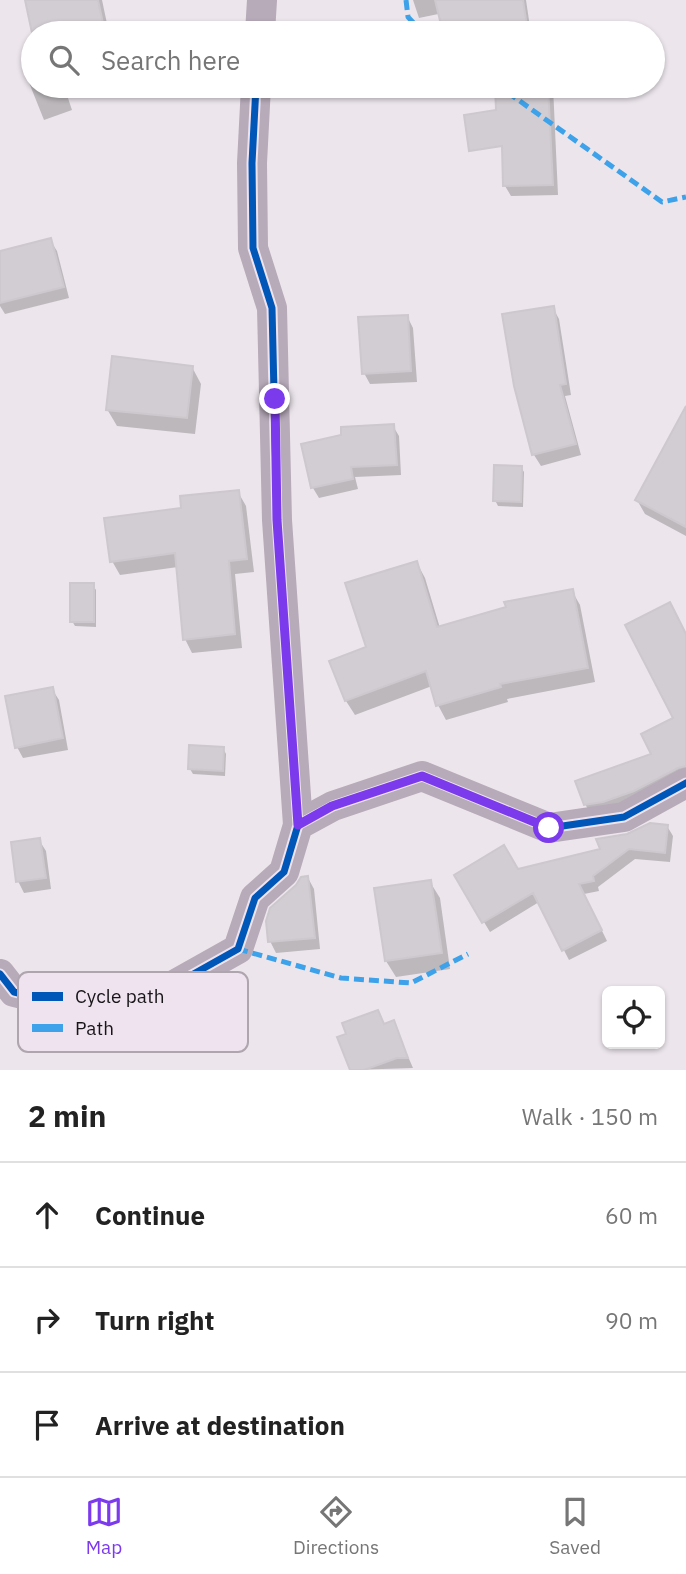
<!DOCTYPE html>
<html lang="en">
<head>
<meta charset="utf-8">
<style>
  body { margin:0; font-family:"IBM Plex Sans",sans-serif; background:#f2f2f2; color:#222 }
  .controls { position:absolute; right:21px; bottom:21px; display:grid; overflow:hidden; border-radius:10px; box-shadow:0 2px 5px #0004 }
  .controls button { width:63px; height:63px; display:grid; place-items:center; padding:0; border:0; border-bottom:2px solid #e0e0e0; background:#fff; color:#222; font:35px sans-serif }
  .stop { position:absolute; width:21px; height:21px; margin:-16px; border:5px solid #7c3aed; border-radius:50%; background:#fff }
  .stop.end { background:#7c3aed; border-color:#fff; box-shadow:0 2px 7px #0008 }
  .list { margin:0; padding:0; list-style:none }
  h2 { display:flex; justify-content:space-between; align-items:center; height:91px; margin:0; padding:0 28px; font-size:30px }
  h2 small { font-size:23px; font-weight:400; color:#767676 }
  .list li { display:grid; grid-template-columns:46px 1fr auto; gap:21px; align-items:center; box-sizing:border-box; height:105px; padding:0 28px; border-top:2px solid #e0e0e0 }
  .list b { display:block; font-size:26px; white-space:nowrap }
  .list em { font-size:23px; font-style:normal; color:#767676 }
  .icon { flex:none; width:38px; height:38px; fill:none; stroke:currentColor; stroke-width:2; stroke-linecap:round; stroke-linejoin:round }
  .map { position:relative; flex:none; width:686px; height:1070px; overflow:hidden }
  .search { position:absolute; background:#fff; box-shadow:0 2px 5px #0004; left:21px; right:21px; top:21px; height:77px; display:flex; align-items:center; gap:18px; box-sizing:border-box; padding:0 24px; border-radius:38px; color:#767676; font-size:26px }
  .sheet { height:406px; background:#fff }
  nav { display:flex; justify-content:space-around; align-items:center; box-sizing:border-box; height:98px; border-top:2px solid #e0e0e0; background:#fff; font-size:19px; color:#767676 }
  nav a { display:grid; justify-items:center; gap:4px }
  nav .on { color:#7c3aed }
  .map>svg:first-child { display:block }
  .shadow { fill:#0003 }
  .building { fill:#d2cdd2; stroke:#cdc8cd; stroke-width:2 }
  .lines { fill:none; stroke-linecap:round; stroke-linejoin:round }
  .minor { stroke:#b7aab9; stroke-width:30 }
  .quiet { stroke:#3da2ea; stroke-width:5; stroke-dasharray:10 5; stroke-linecap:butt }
  .cycleway-casing { stroke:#eee3ef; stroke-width:11 }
  .cycleway { stroke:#0057b8; stroke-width:7 }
  .route { stroke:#7c3aed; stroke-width:9 }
  .key { fill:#eee3ef; stroke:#aea5af; stroke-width:2 }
  .key-label { font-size:19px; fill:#181519 }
</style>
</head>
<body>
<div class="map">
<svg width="686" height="1070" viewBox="0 0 686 1070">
  <rect width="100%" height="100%" fill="#ece6ec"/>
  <path class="shadow" d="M27,0H102L109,33H34Z
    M413,0H446L448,12L419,18Z
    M491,0H526L530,27L546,25L550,33H496Z
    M33,78V86H64L72,110L44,120L28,80Z
    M503,86H553L558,195L511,196L505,186L510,133Z
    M50,240L57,251L69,298L5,314L0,306V253Z
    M553,308L559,319L571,395L565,396L581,455L541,466L534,455L516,384Z
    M407,316L413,328L417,382L370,384L364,373Z
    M192,367L201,384L195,434L117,426L107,409Z
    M393,426L399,436L401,475L355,477L358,489L319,498L313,488L303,446Z
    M686,442V536L645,514L637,500Z
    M521,467L524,472L523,507L498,506L495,500Z
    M238,492L246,506L254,572L235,574L242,648L192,653L185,639L178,567L120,575L112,561L183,509Z
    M417,563L425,578L440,628L572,591L580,605L595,682L507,699L508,702L446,720L438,705L432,686L355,715L346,701L331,662L368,648Z
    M93,585L96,590V627L75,626L72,621Z
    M686,636V781L593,818L585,804L654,755L674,720Z
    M52,689L59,700L68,750L23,758L17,747Z
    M223,748L226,754L225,776L193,774L190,769Z
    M667,826L673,836L670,862L635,859L598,887L599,891L584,894L607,941L569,960L539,902L490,932L456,876L517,871L602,850Z
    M39,840L46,851L51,889L24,893L18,881Z
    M308,878L314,889L320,949L276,953L270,941Z
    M430,882L440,898L450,969L396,977L386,961Z
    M378,1012L385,1025L393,1022L413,1068L352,1070Z"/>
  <path class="building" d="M25,0H98L104,28L78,33H32Z
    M435,0H523L528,33H443Z
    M495,86H548L553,185L503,186L502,146L469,151L464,115L496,110Z
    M51,238L64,287L0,303V251Z
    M554,306L566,384L560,385L576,444L532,455L514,386L502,314Z
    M408,315L411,371L362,374L358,317Z
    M112,356L193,366L187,418L106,410Z
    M686,406V527L635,500Z
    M394,424L397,465L351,467L353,479L311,488L301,444L341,435V427Z
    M494,465L522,466L521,502L493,501Z
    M239,490L247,559L229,561L235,634L183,640L175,553L110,562L104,518L181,508L180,496Z
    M417,561L437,627L506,607L504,602L573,589L588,668L500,684L501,687L436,706L426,671L345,701L329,661L366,647L345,583Z
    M70,583H94V622H70Z
    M670,602L686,634V766L678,768L634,791L603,802L584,805L575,781L651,754L641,734L673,718L625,625Z
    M53,687L63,738L15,748L5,696Z
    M189,745L224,747L223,771L188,769Z
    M650,823L668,825L665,853L629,849L593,876L594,881L579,884L602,930L562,951L533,893L482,923L454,875L504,845L518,869L600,849L596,839L627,834Z
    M40,838L46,878L16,882L11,842Z
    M308,876L315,938L268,942L266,921L270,908L296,885L301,877Z
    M431,880L442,953L385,961L374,888Z
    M378,1010L384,1024L394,1020L408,1058H397L364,1070H350L337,1037L346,1034L342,1023Z"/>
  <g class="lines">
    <path class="minor" d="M260,33L262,0
      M256,86L252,163L253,248L272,308L277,520L298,825
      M0,974L14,992L43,999L78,998L165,990L238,949L255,898L284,872L298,825L333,806L422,776L549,828L624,817L686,783"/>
    <path class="quiet" d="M406,0L408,17L423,33
      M494,86L507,92L662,202L686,197
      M238,949L341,978L411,983L468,954"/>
    <g class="cycleway-casing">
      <path id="cycleway" d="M256,86L252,163L253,248L272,308L277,520L298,825
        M0,974L14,992L43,999L78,998L165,990L238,949L255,898L284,872L298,825L333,806L422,776L549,828L624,817L686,783"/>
    </g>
    <use href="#cycleway" class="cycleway"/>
  </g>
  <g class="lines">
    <path class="route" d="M275,399L277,520L298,825L332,806L422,776L549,828"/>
  </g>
  <rect x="18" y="972" width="230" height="80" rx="10" class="key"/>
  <rect x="32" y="992" width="31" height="9" fill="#0057b8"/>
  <rect x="32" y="1024" width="31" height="8" fill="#3da2ea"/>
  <g class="key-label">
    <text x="75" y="1003">Cycle path</text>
    <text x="75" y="1035">Path</text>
  </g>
</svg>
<div class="controls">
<button><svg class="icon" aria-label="locate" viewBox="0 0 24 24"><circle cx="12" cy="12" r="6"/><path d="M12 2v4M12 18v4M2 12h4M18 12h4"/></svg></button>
</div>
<div class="stop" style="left:549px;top:828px"></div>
<div class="stop end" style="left:275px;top:399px"></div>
<div class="search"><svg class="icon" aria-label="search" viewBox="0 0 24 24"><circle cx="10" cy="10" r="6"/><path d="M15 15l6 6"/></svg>Search here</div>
</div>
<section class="sheet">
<h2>2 min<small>Walk · 150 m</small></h2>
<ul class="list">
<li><svg class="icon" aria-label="ahead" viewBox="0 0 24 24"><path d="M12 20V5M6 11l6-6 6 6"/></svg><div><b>Continue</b></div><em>60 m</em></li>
<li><svg class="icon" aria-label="right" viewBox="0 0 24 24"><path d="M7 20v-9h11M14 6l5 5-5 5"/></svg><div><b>Turn right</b></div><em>90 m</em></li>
<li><svg class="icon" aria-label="arrive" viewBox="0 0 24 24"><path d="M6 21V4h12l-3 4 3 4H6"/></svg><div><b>Arrive at destination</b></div></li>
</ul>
</section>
<nav>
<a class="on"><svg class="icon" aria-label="map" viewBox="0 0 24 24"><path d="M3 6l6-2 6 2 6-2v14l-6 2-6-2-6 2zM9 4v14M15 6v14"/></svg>Map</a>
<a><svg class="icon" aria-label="directions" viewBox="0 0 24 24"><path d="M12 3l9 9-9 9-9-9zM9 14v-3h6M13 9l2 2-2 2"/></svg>Directions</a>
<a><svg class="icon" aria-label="saved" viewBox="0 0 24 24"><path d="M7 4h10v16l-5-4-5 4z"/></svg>Saved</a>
</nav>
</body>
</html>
